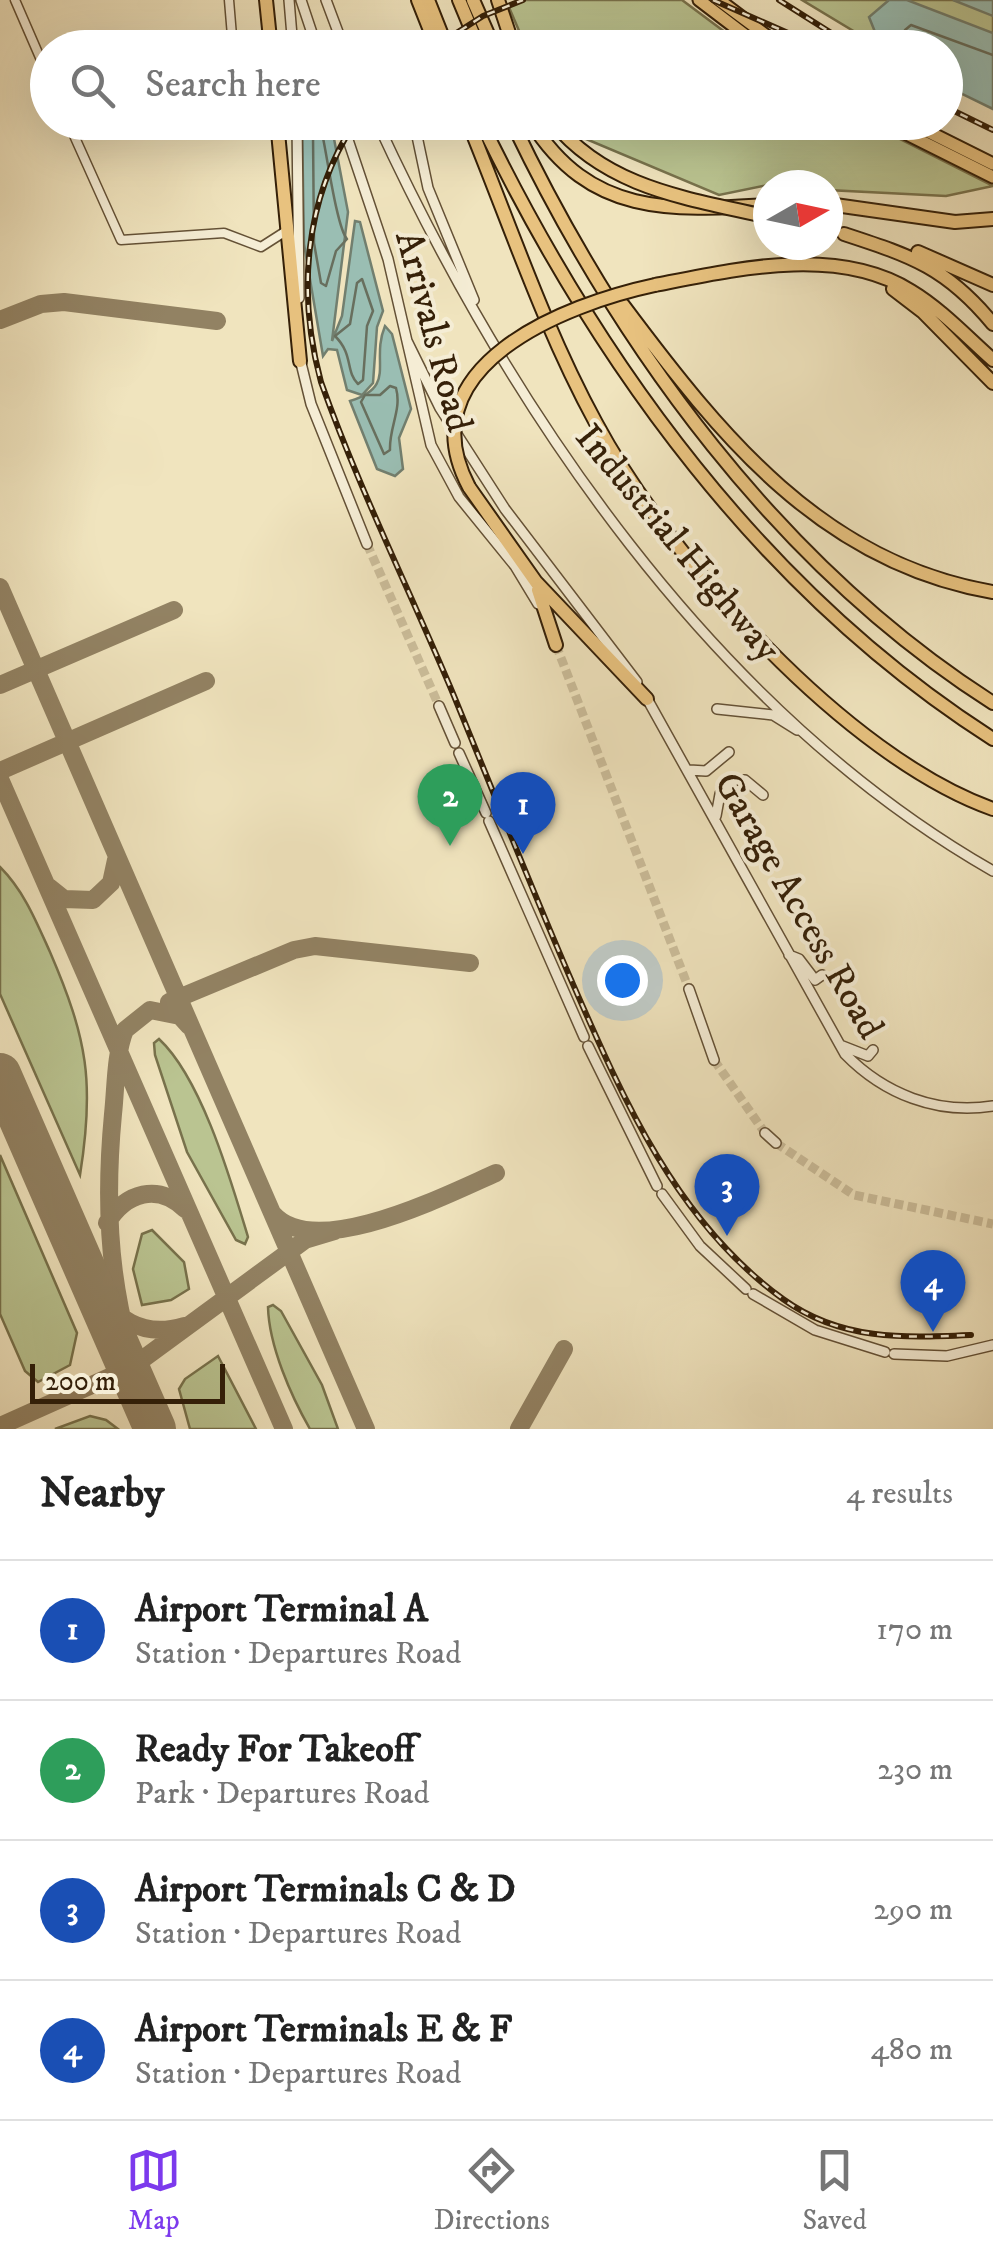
<!DOCTYPE html>
<html lang="en">
<head>
<meta charset="utf-8">
<style>
  body { margin:0; font-family:"IM FELL DW Pica",serif; background:#f6f6f6; color:#222 }
  .compass { position:absolute; left:753px; top:170px; width:90px; height:90px; border-radius:50%; background:#fff; box-shadow:0 10px 40px #0002; rotate:81deg }
  .scale { position:absolute; left:30px; bottom:25px; width:195px; box-sizing:border-box; padding-left:10px; border:5px solid #352008; border-top:0; font-size:28px; line-height:35px; white-space:nowrap; color:#352008; -webkit-text-stroke:8px #f5edd5; paint-order:stroke }
  .you { position:absolute; left:622px; top:980px; width:35px; height:35px; margin:-25px; border:8px solid #fff; border-radius:50%; background:#1a73e8; box-shadow:0 0 0 15px #1a73e833 }
  .badge { display:grid; place-items:center; width:65px; height:65px; border-radius:50%; background:#7c3aed; color:#fff; font-size:32px; font-weight:700 }
  .pin { position:absolute; translate:-50% -82px; filter:drop-shadow(0 2px 5px #0008) }
  .pin::after { content:''; position:absolute; top:52px; width:35px; height:30px; background:inherit; clip-path:polygon(0 0,100% 0,50% 100%) }
  .list { margin:0; padding:0; list-style:none }
  h2 { display:flex; justify-content:space-between; align-items:center; height:130px; margin:0; padding:0 40px; font-size:42px }
  h2 small { font-size:32px; font-weight:400; color:#767676 }
  .list li { display:grid; grid-template-columns:65px 1fr auto; gap:30px; align-items:center; box-sizing:border-box; height:140px; padding:0 40px; border-top:2px solid #e0e0e0 }
  .list b { display:block; font-size:38px; white-space:nowrap }
  .list p { margin:0; font-size:32px; white-space:nowrap; color:#767676 }
  .list em { font-size:32px; font-style:normal; color:#767676 }
  .icon { flex:none; width:55px; height:55px; fill:none; stroke:currentColor; stroke-width:2; stroke-linecap:round; stroke-linejoin:round }
  .map { position:relative; flex:none; width:993px; height:1429px; overflow:hidden }
  .search { position:absolute; background:#fff; box-shadow:0 10px 40px #0002; left:30px; right:30px; top:30px; height:110px; display:flex; align-items:center; gap:25px; box-sizing:border-box; padding:0 35px; border-radius:55px; color:#767676; font-size:38px }
  .sheet { height:690px; background:#fff }
  nav { display:flex; justify-content:space-around; align-items:center; box-sizing:border-box; height:140px; border-top:2px solid #e0e0e0; background:#fff; font-size:28px; color:#767676 }
  nav a { display:grid; justify-items:center; gap:5px }
  nav .on { color:#7c3aed }
  .map>svg:first-child { display:block }
  .green { fill:#bac491; stroke:#78724c; stroke-width:2.5 }
  .water { fill:#9abeb3; stroke:#727f6f; stroke-width:2.5 }
  .lines { fill:none; stroke-linecap:round; stroke-linejoin:round }
  .shore { stroke:#686f5e; stroke-width:2.5 }
  .taxiway { stroke:#928263; stroke-width:18 }
  .runway { stroke:#928263; stroke-width:42 }
  .tertiary-tunnel { stroke:#cbbd9a; stroke-width:9; stroke-dasharray:9 4.5; stroke-linecap:butt }
  .minor-casing { stroke:#645136; stroke-width:11 }
  .tertiary-casing { stroke:#645136; stroke-width:12 }
  .primary-casing { stroke:#352008; stroke-width:15 }
  .motorway-casing { stroke:#352008; stroke-width:16 }
  .minor { stroke:#f5edd5; stroke-width:8 }
  .tertiary { stroke:#f5edd5; stroke-width:9 }
  .primary { stroke:#e8c27f; stroke-width:11 }
  .motorway { stroke:#e8c27f; stroke-width:12 }
  .rail-casing { stroke:#352008; stroke-width:6 }
  .rail { stroke:#f5edd5; stroke-width:2.5; stroke-dasharray:8; stroke-linecap:butt }
  .motorway-bridge-casing { stroke:#352008; stroke-width:16; stroke-linecap:butt }
  .motorway-bridge { stroke:#e8c27f; stroke-width:12 }
  .labels { text-anchor:middle; stroke-width:8; stroke-linejoin:round; paint-order:stroke }
  .street-label { font-size:38px; fill:#352008; stroke:#f5edd5 }
</style>
</head>
<body>
<div class="map">
<svg width="993" height="1429" viewBox="0 0 993 1429">
  <rect width="100%" height="100%" fill="#f0e4be"/>
  <filter id="stains"><feTurbulence type="fractalNoise" baseFrequency=".002" numOctaves="4"/><feColorMatrix values="0 0 0 0 .2 0 0 0 0 .09 0 0 0 0 .02 0 0 0 .5 -.17"/></filter>
  <radialGradient id="worn" r=".72"><stop offset=".6" stop-color="#630" stop-opacity="0"/><stop offset="1" stop-color="#630" stop-opacity=".3"/></radialGradient>
  <path class="green" d="M522,0H682L745,47H526L508,5Z
    M802,0H993V108L946,48L880,47Z
    M563,123H868L993,186L946,196L828,190V185H768L719,195L567,131Z
    M0,867C24,891 36,921 50,952C87,1038 95,1082 80,1175L0,994Z
    M159,1039C202,1079 231,1181 248,1237L245,1244L236,1240L187,1152L155,1055L154,1043Z
    M0,1155L77,1333L70,1365L38,1382L25,1371L0,1314Z
    M152,1230L184,1262L189,1289L171,1300L142,1305L133,1269L142,1234Z
    M273,1305L281,1311L322,1385L338,1429H310C291,1396 269,1346 268,1307Z
    M218,1356L256,1429H190L179,1389L185,1379Z
    M90,1416L106,1420L118,1429H55Z"/>
  <path class="water" d="M889,0H907L993,33V109L946,86V48L891,47L877,37L869,17Z
    M953,0H993V16Z
    M302,123H331L348,212L332,341L342,316L355,221L360,222L383,311L377,327L373,383L362,395L347,390L337,350L328,349L323,356L304,244Z
    M385,326L392,334L411,409L399,438L403,469L395,476L377,469L350,401C398,386 370,362 385,326Z"/>
  <g class="lines">
    <path class="shore" d="M909,48L905,30L911,25L993,55
      M317,130L322,133C327,155 337,228 347,239L336,251L326,286L321,283L314,243L313,135Z
      M362,279L373,311L367,326L363,380L358,384C345,371 354,355 335,336L350,324L357,283Z
      M390,386L396,388C402,410 389,427 390,450L384,454L361,402L365,395H380Z"/>
    <path class="taxiway" d="M0,320L41,304L64,302L217,321
      M0,587L366,1429
      M0,685L174,610
      M0,771L206,681
      M0,779L284,1429
      M49,887L64,899L93,900L111,883L116,860
      M169,1002L294,950L315,946L470,963
      M273,1214C315,1262 448,1194 496,1173
      M107,1223C126,1192 158,1183 185,1209
      M92,1284C115,1318 141,1339 184,1326
      M153,1424C113,1315 102,1230 113,1114C116,1087 115,1055 125,1030L150,1010L180,1016L189,1026
      M0,1426L132,1367L305,1240L335,1231
      M519,1429L564,1349"/>
    <path class="runway" d="M0,1074L155,1429"/>
    <path class="tertiary-tunnel" d="M367,544L439,706
      M556,645L689,989
      M714,1060L765,1133
      M776,1143L854,1195L993,1224"/>
    <g class="minor-casing">
      <path id="minor" d="M15,0L48,76
        M229,0L233,48
        M68,122L121,240L224,233L261,247L286,231"/>
    </g>
    <g class="tertiary-casing">
      <path id="tertiary" d="M289,0L293,48
        M301,0L317,48
        M326,0L344,48
        M297,122L299,298
        M342,122L388,259L431,445L459,497L515,566L538,604
        M377,122C510,410 713,711 993,871
        M414,122L428,188L474,300
        M407,341L440,408L505,509L637,682
        M300,359L311,404L367,544
        M645,695L845,1054C884,1094 937,1115 993,1106
        M439,706L455,743
        M717,709L773,715L797,730
        M459,753L486,813
        M689,770L706,771L729,752
        M716,816L720,794L735,780H745L763,795
        M489,821L584,1037
        M789,955L799,959L815,980L822,975
        M689,989L714,1060
        M840,1045L868,1056L873,1050
        M588,1046L657,1186
        M765,1133L776,1143
        M662,1194L700,1246L746,1289
        M753,1294L815,1330L885,1352
        M894,1354L947,1356L993,1345"/>
    </g>
    <g class="primary-casing">
      <path id="primary" d="M699,0L762,48
        M719,0L783,48
        M883,122L993,177
        M909,122L993,164"/>
    </g>
    <g class="motorway-casing">
      <path id="motorway" d="M266,0L271,48
        M418,0L437,48
        M428,0L447,48
        M459,0L479,48
        M473,0L494,48
        M498,0L514,48
        M277,122L300,361
        M468,122C509,222 544,328 596,423C669,559 846,757 993,809
        M481,122C598,364 764,593 993,739
        M512,122C620,348 780,567 993,703
        M531,122C590,216 670,211 768,205
        M828,204L955,222L993,219
        M844,234C911,256 946,267 993,324
        M918,252L993,285
        M655,285C736,269 837,245 911,291C941,309 967,337 993,360
        M893,289L923,312L993,383
        M623,305C721,436 822,563 993,592
        M469,487L536,582L647,699
        M538,590L556,645"/>
    </g>
    <use href="#minor" class="minor"/>
    <use href="#tertiary" class="tertiary"/>
    <use href="#primary" class="primary"/>
    <use href="#motorway" class="motorway"/>
    <g class="rail-casing">
      <path id="rail" d="M713,0L822,48
        M779,0L855,48
        M433,48L483,16L523,0
        M946,107L993,130
        M355,122C304,200 297,294 321,382C359,489 410,591 454,696C492,789 529,882 569,975C621,1094 674,1220 783,1299C841,1341 904,1338 971,1335"/>
    </g>
    <use href="#rail" class="rail"/>
    <g class="motorway-bridge-casing">
      <path id="motorway-bridge" d="M553,122C608,189 688,198 768,217
        M469,487C405,366 566,304 655,285"/>
    </g>
    <use href="#motorway-bridge" class="motorway-bridge"/>
  </g>
  <g class="labels">
    <g class="street-label">
      <text transform="translate(435 331) rotate(75)" y="13">Arrivals Road</text>
      <text transform="translate(679 542) rotate(50)" y="13">Industrial Highway</text>
      <text transform="translate(800 905) rotate(60)" y="13">Garage Access Road</text>
    </g>
  </g>
  <rect width="100%" height="100%" filter="url(#stains)"/>
  <rect width="100%" height="100%" fill="url(#worn)"/>
</svg>
<svg class="compass" viewBox="-18 -18 36 36"><path d="M0-13l5 13h-10z" fill="#e53935"/><path d="M0 13l5-13h-10z" fill="#767676"/></svg>
<div class="scale">200 m</div>
<div class="you"></div>
<div class="pin badge" style="left:523px;top:854px;background:#1a4fb4">1</div>
<div class="pin badge" style="left:450px;top:846px;background:#2e9e5b">2</div>
<div class="pin badge" style="left:727px;top:1236px;background:#1a4fb4">3</div>
<div class="pin badge" style="left:933px;top:1332px;background:#1a4fb4">4</div>
<div class="search"><svg class="icon" aria-label="search" viewBox="0 0 24 24"><circle cx="10" cy="10" r="6"/><path d="M15 15l6 6"/></svg>Search here</div>
</div>
<section class="sheet">
<h2>Nearby<small>4 results</small></h2>
<ul class="list">
<li><span class="badge" style="background:#1a4fb4">1</span><div><b>Airport Terminal A</b><p>Station · Departures Road</p></div><em>170 m</em></li>
<li><span class="badge" style="background:#2e9e5b">2</span><div><b>Ready For Takeoff</b><p>Park · Departures Road</p></div><em>230 m</em></li>
<li><span class="badge" style="background:#1a4fb4">3</span><div><b>Airport Terminals C &amp; D</b><p>Station · Departures Road</p></div><em>290 m</em></li>
<li><span class="badge" style="background:#1a4fb4">4</span><div><b>Airport Terminals E &amp; F</b><p>Station · Departures Road</p></div><em>480 m</em></li>
</ul>
</section>
<nav>
<a class="on"><svg class="icon" aria-label="map" viewBox="0 0 24 24"><path d="M3 6l6-2 6 2 6-2v14l-6 2-6-2-6 2zM9 4v14M15 6v14"/></svg>Map</a>
<a><svg class="icon" aria-label="directions" viewBox="0 0 24 24"><path d="M12 3l9 9-9 9-9-9zM9 14v-3h6M13 9l2 2-2 2"/></svg>Directions</a>
<a><svg class="icon" aria-label="saved" viewBox="0 0 24 24"><path d="M7 4h10v16l-5-4-5 4z"/></svg>Saved</a>
</nav>
</body>
</html>
